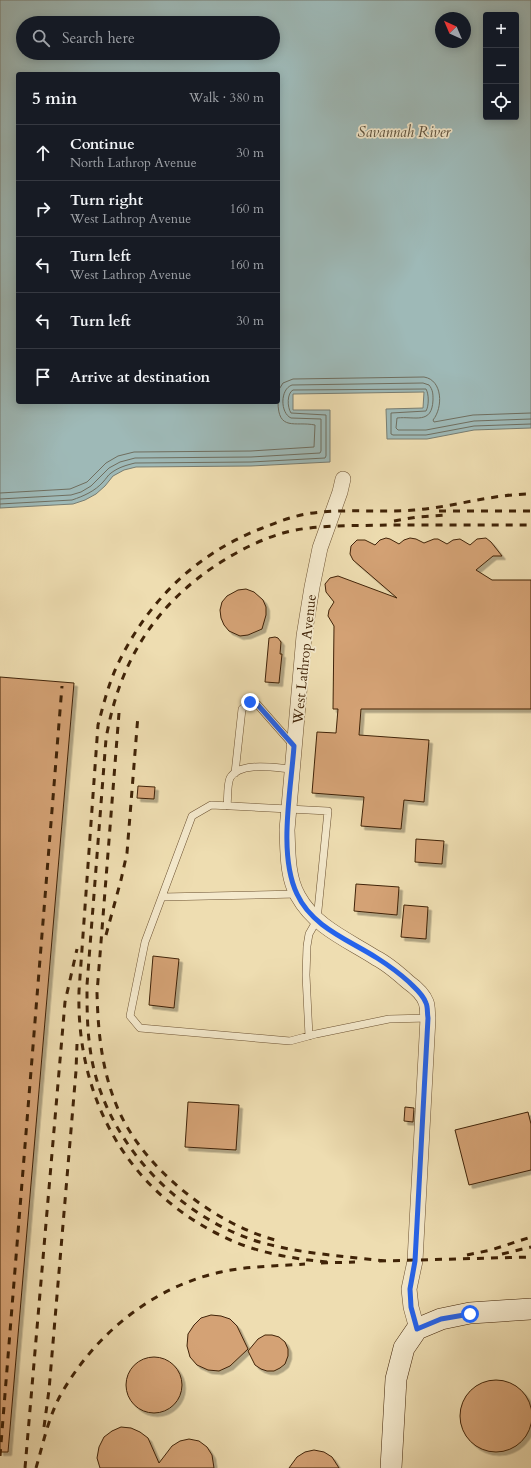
<!DOCTYPE html>
<html lang="en">
<head>
<meta charset="utf-8">
<style>
  body { margin:0; font-family:Cardo,serif; background:#242831; color:#f1f3f6 }
  .controls { position:absolute; right:12px; top:12px; display:grid; overflow:hidden; border-radius:4px; box-shadow:0 2px 10px #0003 }
  .controls button { width:36px; height:36px; display:grid; place-items:center; padding:0; border:0; border-bottom:1px solid #363941; background:#171b24; color:#f1f3f6; font:20px sans-serif }
  .compass { position:absolute; left:435px; top:12px; width:36px; height:36px; border-radius:50%; background:#171b24; box-shadow:0 2px 10px #0003; rotate:316deg }
  .stop { position:absolute; width:12px; height:12px; margin:-9px; border:3px solid #2563eb; border-radius:50%; background:#fff }
  .stop.end { background:#2563eb; border-color:#fff; box-shadow:0 1px 4px #0008 }
  .list { margin:0; padding:0; list-style:none }
  h2 { display:flex; justify-content:space-between; align-items:center; height:52px; margin:0; padding:0 16px; font-size:17px }
  h2 small { font-size:13px; font-weight:400; color:#9ea1a6 }
  .list li { display:grid; grid-template-columns:26px 1fr auto; gap:12px; align-items:center; box-sizing:border-box; height:56px; padding:0 16px; border-top:1px solid #363941 }
  .list b { display:block; font-size:15px; white-space:nowrap }
  .list p { margin:0; font-size:13px; white-space:nowrap; color:#9ea1a6 }
  .list em { font-size:13px; font-style:normal; color:#9ea1a6 }
  .icon { flex:none; width:22px; height:22px; fill:none; stroke:currentColor; stroke-width:2; stroke-linecap:round; stroke-linejoin:round }
  .map { position:relative; flex:none; width:531px; height:1468px; overflow:hidden }
  .search { position:absolute; background:#171b24; box-shadow:0 2px 10px #0003; left:16px; top:16px; width:264px; height:44px; display:flex; align-items:center; gap:10px; box-sizing:border-box; padding:0 14px; border-radius:22px; color:#9ea1a6; font-size:15px }
  .panel { position:absolute; background:#171b24; box-shadow:0 2px 10px #0003; left:16px; top:72px; width:264px; height:332px; border-radius:4px }
  .map>svg:first-child { display:block }
  .water { fill:#9eb9b7; stroke:#787d71; fill-rule:evenodd }
  .lines { fill:none; stroke-linecap:round; stroke-linejoin:round }
  .shore { stroke:#6f6e5f; stroke-width:1 }
  .building { fill:#d4a275; stroke:#402307; filter:url(#shadow) }
  .lane-casing { stroke:#6c5232; stroke-width:8 }
  .street-casing { stroke:#6c5232; stroke-width:16 }
  .secondary-casing { stroke:#402307; stroke-width:22 }
  .lane { stroke:#f4e9cc; stroke-width:7 }
  .street { stroke:#f4e9cc; stroke-width:15 }
  .secondary { stroke:#f4e9cc; stroke-width:21 }
  .rail { stroke:#402307; stroke-width:3; stroke-dasharray:7 7; stroke-linecap:butt }
  .route { stroke:#2563eb; stroke-width:5 }
  .labels { text-anchor:middle; stroke-width:3.5; stroke-linejoin:round; paint-order:stroke }
  .street-label { font-size:14px; fill:#402307; stroke:#f4e9cc }
  .water-label { font-size:15px; font-style:italic; fill:#5c503c; stroke:#f4e9cc }
</style>
</head>
<body>
<div class="map">
<svg width="531" height="1468" viewBox="0 0 531 1468">
  <defs>
    <filter id="shadow"><feDropShadow dx="3.5" dy="3.5" stdDeviation="0" flood-color="#0004"/></filter>
  </defs>
  <rect width="100%" height="100%" fill="#eeddb1"/>
  <filter id="stains"><feTurbulence type="fractalNoise" baseFrequency=".005" numOctaves="4"/><feColorMatrix values="0 0 0 0 .2 0 0 0 0 .09 0 0 0 0 .02 0 0 0 .5 -.17"/></filter>
  <radialGradient id="worn" r=".72"><stop offset=".6" stop-color="#630" stop-opacity="0"/><stop offset="1" stop-color="#630" stop-opacity=".3"/></radialGradient>
  <path class="water" d="M0,0H531V428L474,430L427,439H387L386,409L423,408L424,392L293,394V410H330V462L251,466L136,467L124,470L113,476L105,486L96,494L85,500L73,504L0,508ZM486,15H516V117H486ZM441,18H465V42H441ZM23,23H273V53H23ZM18,74H278V402H18Z"/>
  <g class="lines">
    <path class="shore" d="M278,391L283,383L293,379L424,377C443,380 443,408 433,420L434,422L473,415L531,413
      M0,493L70,489L87,482L106,463L118,456L134,452L251,451L314,447L315,425C295,421 278,432 278,402
      M0,499L71,495L81,492L91,486L109,468L120,462L135,458L251,457L320,453L321,451V419L291,418C280,413 280,389 292,385L423,383L429,385C433,390 433,394 433,400C432,425 415,416 397,418L396,428L398,430H426L474,421L531,419
      M0,504L72,500C84,496 95,491 103,482C106,479 108,475 111,473C119,467 127,465 135,463L251,462L325,458L326,456V415L291,413C287,407 287,393 293,390L426,389C429,394 429,406 426,411L391,413V434L393,435H426L474,426L531,424"/>
  </g>
  <path class="building" d="M386,538L390,539L399,544L404,540L410,538L416,539L424,543L434,539H438L447,544L453,540L460,539L470,545L477,539L486,538L491,542L502,556H493L476,570L492,580H531V709H361L359,735L429,740L424,802L404,800L401,829L361,826L364,797L312,793L317,732L336,733L338,709H333L334,626L328,616L329,610L334,602L326,592L325,584L330,578L338,576L397,598L353,560L350,554L351,546L357,540H365L375,545L380,540Z
    M246,589L254,592L263,600L266,607V615L262,629L248,635L240,636L229,631L224,625L221,618L220,610L222,602L227,596L238,590Z
    M275,637L278,638L281,642L280,654H282L279,683L265,682L269,638Z
    M0,677L74,683L8,1452H0Z
    M138,786L155,787L154,799L137,798Z
    M416,839L444,841L442,864L415,862Z
    M356,884L399,887L397,915L354,911Z
    M404,905L428,907L426,939L401,937Z
    M153,956L179,959L174,1008L149,1005Z
    M188,1102L239,1105L236,1150L185,1147Z
    M405,1107L414,1108L413,1122L404,1121Z
    M528,1112L531,1124V1170L469,1185L455,1130Z
    M211,1315L221,1316L230,1319L237,1326L248,1349L230,1366L219,1371L208,1370L197,1365L190,1357L187,1346L188,1334L194,1325L201,1318Z
    M265,1335H272L279,1337L285,1342L288,1349V1356L285,1364L280,1368L274,1371H267L261,1369L255,1365L248,1351L258,1339Z
    M126 1385a28 28 0 1 1 56 0a28 28 0 1 1-56 0Z
    M460 1416a36 36 0 1 1 72 0a36 36 0 1 1-72 0Z
    M121,1427L131,1428L140,1432L148,1438L159,1463L172,1446L180,1441L189,1439L199,1441L207,1447L212,1455L214,1468H100L97,1458L99,1447L104,1437L112,1431Z
    M314,1450L324,1452L332,1457L339,1468H289L297,1457L305,1452Z"/>
  <g class="lines">
    <g class="lane-casing">
      <path id="lane" d="M235,773L242,709L250,702L257,704L294,746
        M227,806C228,798 227,785 230,778C240,761 276,768 292,769
        M162,897L297,894
        M309,1036L306,975L307,946L309,934L317,920L328,811L211,805L192,816L145,942L130,1016L140,1028L290,1041L316,1034L389,1019L428,1018"/>
    </g>
    <g class="street-casing">
      <path id="street" d="M343,479L340,492L320,548L312,587L304,636L287,830C288,851 287,877 298,896C315,927 348,940 376,958C388,964 398,973 408,982C415,987 423,994 426,1002C428,1007 427,1013 428,1018L415,1261L409,1289L411,1307L417,1329"/>
    </g>
    <g class="secondary-casing">
      <path id="secondary" d="M391,1468L396,1379L404,1348L417,1329L441,1319L470,1313L531,1309"/>
    </g>
    <use href="#lane" class="lane"/>
    <use href="#street" class="street"/>
    <use href="#secondary" class="secondary"/>
    <path class="rail" d="M439,511H531
      M394,521L417,517L446,515
      M119,713L97,993C98,1033 102,1072 118,1109C144,1169 213,1223 275,1240
      M106,935L121,880L127,853L138,715
      M502,1254L531,1247
      M467,1255L491,1250L531,1237
      M379,1261L531,1257
      M385,1261C342,1256 293,1253 253,1240C171,1212 101,1135 90,1048C87,1027 87,1006 87,985L106,739C119,662 155,604 221,562C240,550 262,539 283,533C315,524 356,526 389,525C436,525 484,525 531,525
      M327,1262C296,1259 264,1254 235,1242C131,1198 76,1102 79,991L98,725C103,706 108,686 116,668C146,603 194,555 260,529C275,523 290,517 306,514C342,508 378,513 414,510C454,507 492,494 531,494
      M321,1263L355,1262
      M44,1427L49,1390L76,1071L77,1044
      M0,1456L62,686
      M25,1468L65,1002L77,949
      M36,1468C43,1444 48,1419 60,1396C94,1335 152,1287 221,1272C248,1266 277,1266 305,1264"/>
  </g>
  <g class="lines">
    <path class="route" d="M250,702L257,704L294,746C291,790 278,854 297,894C312,927 349,940 377,958C388,965 399,973 409,982C415,988 423,994 426,1003C428,1007 427,1013 428,1018L415,1261L410,1289L411,1307L417,1329L441,1319L470,1314"/>
  </g>
  <g class="labels">
    <g class="street-label">
      <text transform="translate(304 659) rotate(-84)" y="5">West Lathrop Avenue</text>
    </g>
    <g class="water-label">
      <text x="404" y="137">Savannah River</text>
    </g>
  </g>
  <rect width="100%" height="100%" filter="url(#stains)"/>
  <rect width="100%" height="100%" fill="url(#worn)"/>
</svg>
<div class="controls">
<button>+</button>
<button>−</button>
<button><svg class="icon" aria-label="locate" viewBox="0 0 24 24"><circle cx="12" cy="12" r="6"/><path d="M12 2v4M12 18v4M2 12h4M18 12h4"/></svg></button>
</div>
<svg class="compass" viewBox="-18 -18 36 36"><path d="M0-13l5 13h-10z" fill="#e53935"/><path d="M0 13l5-13h-10z" fill="#9ea1a6"/></svg>
<div class="stop" style="left:470px;top:1314px"></div>
<div class="stop end" style="left:250px;top:702px"></div>
<div class="search"><svg class="icon" aria-label="search" viewBox="0 0 24 24"><circle cx="10" cy="10" r="6"/><path d="M15 15l6 6"/></svg>Search here</div>
<section class="panel">
<h2>5 min<small>Walk · 380 m</small></h2>
<ul class="list">
<li><svg class="icon" aria-label="ahead" viewBox="0 0 24 24"><path d="M12 20V5M6 11l6-6 6 6"/></svg><div><b>Continue</b><p>North Lathrop Avenue</p></div><em>30 m</em></li>
<li><svg class="icon" aria-label="right" viewBox="0 0 24 24"><path d="M7 20v-9h11M14 6l5 5-5 5"/></svg><div><b>Turn right</b><p>West Lathrop Avenue</p></div><em>160 m</em></li>
<li><svg class="icon" aria-label="left" viewBox="0 0 24 24"><path d="M17 20v-9H6M10 6l-5 5 5 5"/></svg><div><b>Turn left</b><p>West Lathrop Avenue</p></div><em>160 m</em></li>
<li><svg class="icon" aria-label="left" viewBox="0 0 24 24"><path d="M17 20v-9H6M10 6l-5 5 5 5"/></svg><div><b>Turn left</b></div><em>30 m</em></li>
<li><svg class="icon" aria-label="arrive" viewBox="0 0 24 24"><path d="M6 21V4h12l-3 4 3 4H6"/></svg><div><b>Arrive at destination</b></div></li>
</ul>
</section>
</div>
</body>
</html>
